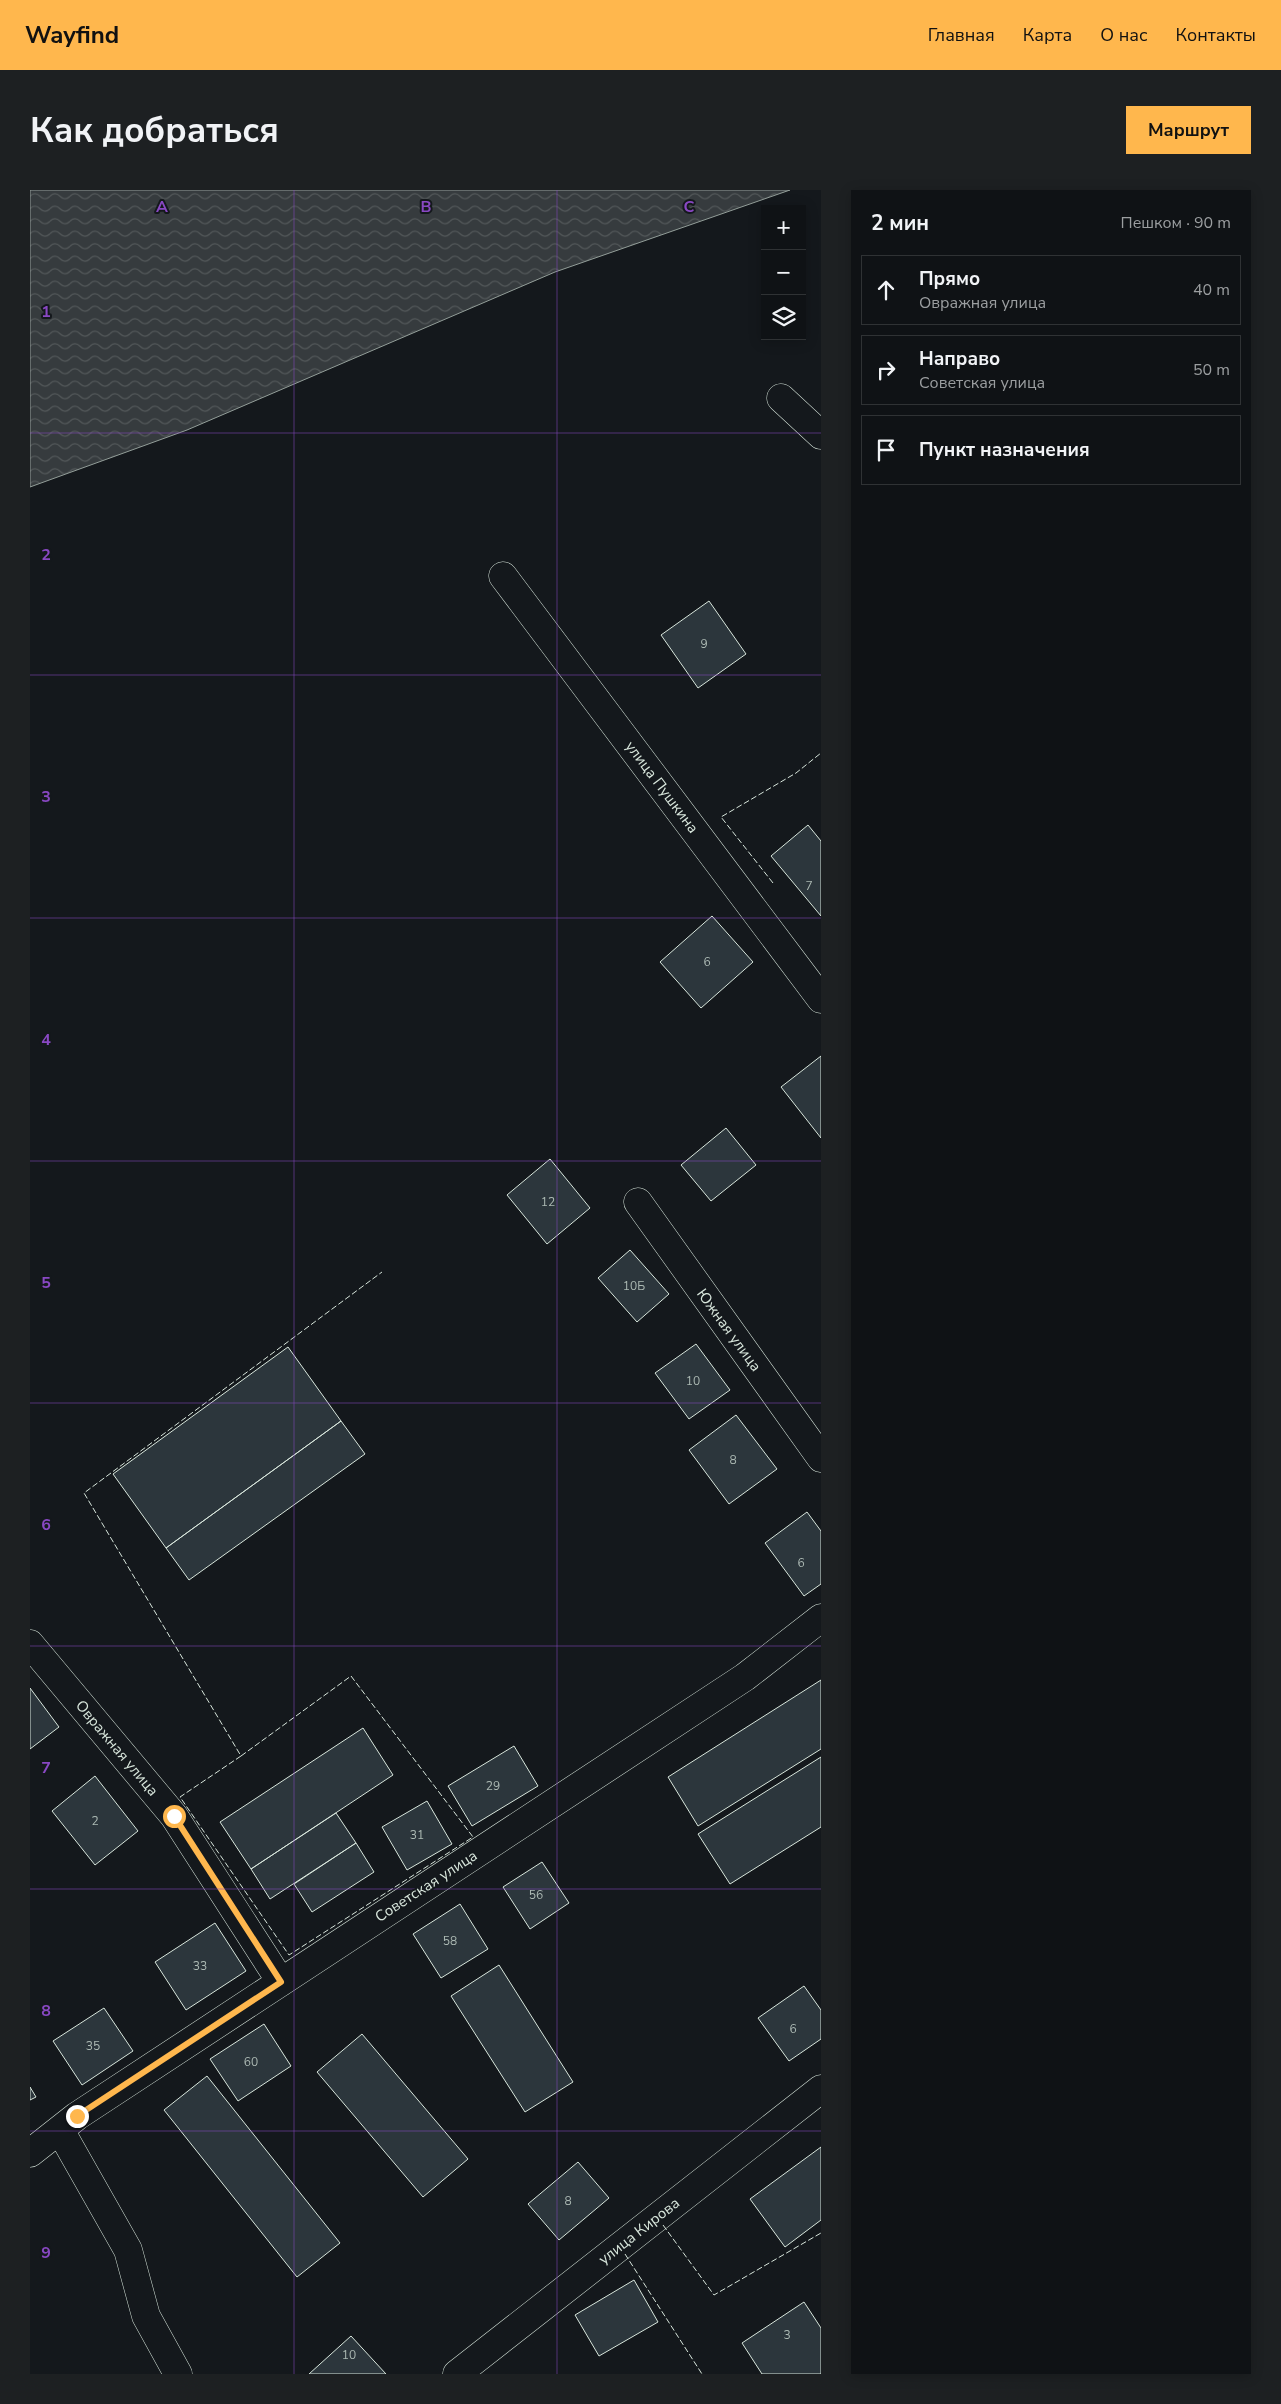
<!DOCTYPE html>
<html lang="ru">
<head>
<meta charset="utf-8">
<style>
  body { margin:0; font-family:"Nunito Sans",sans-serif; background:#1d2022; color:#f1f3f6 }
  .controls { position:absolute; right:15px; top:15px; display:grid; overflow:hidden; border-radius:0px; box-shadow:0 2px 12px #0003 }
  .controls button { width:45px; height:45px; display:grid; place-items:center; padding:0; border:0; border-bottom:1px solid #2f3234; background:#0f1215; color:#f1f3f6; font:25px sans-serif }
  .stop { position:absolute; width:15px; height:15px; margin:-11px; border:4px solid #ffb74d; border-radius:50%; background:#fff }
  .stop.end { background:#ffb74d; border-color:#fff; box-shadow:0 1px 5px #0008 }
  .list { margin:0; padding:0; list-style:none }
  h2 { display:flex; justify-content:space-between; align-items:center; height:65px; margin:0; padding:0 20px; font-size:21px }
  h2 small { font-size:16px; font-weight:400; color:#9b9ea0 }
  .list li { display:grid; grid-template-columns:32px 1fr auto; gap:15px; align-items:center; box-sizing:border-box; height:70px; margin:0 10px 10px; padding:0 10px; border:1px solid #2f3234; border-radius:0px }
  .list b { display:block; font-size:19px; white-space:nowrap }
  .list p { margin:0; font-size:16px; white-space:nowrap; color:#9b9ea0 }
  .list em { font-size:16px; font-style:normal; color:#9b9ea0 }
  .icon { flex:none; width:28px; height:28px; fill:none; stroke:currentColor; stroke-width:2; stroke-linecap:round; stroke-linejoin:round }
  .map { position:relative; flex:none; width:791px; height:2184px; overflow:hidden; border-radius:0px }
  header { display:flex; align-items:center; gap:30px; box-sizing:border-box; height:70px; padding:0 25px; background:#ffb74d; color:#111 }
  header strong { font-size:24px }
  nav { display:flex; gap:28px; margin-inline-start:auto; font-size:18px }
  .intro { display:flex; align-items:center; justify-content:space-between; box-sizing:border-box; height:120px; padding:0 30px }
  h1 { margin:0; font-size:35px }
  .button { padding:12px 22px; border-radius:0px; background:#ffb74d; color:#111; font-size:18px; font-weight:700 }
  main { display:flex; gap:30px; padding:0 30px }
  aside { flex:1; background:#0f1215; border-radius:0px; box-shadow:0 2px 12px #0003 }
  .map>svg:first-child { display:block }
  .water { fill:url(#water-waves); stroke:#939e99 }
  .building { fill:#2c363c; stroke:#d8e6dc }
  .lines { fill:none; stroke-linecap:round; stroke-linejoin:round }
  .minor-casing { stroke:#d8e6dc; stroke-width:29 }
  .minor { stroke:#14181c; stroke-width:28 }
  .fence { stroke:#d8e6dc; stroke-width:1; stroke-dasharray:6 2.5; stroke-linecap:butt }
  .route { stroke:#ffb74d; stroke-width:6 }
  .grid { fill:none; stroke:#8948c3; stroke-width:1; stroke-opacity:0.55 }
  .labels { text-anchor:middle; stroke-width:4; stroke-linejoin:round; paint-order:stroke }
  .number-label { font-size:12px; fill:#adbab4 }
  .street-label { font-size:15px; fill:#d8e6dc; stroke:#14181c }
  .grid-label { font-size:16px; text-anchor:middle; font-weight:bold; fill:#8948c3; stroke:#14181c; stroke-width:4; stroke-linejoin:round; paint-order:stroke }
</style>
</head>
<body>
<header>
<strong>Wayfind</strong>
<nav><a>Главная</a><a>Карта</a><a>О нас</a><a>Контакты</a></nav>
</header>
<div class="intro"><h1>Как добраться</h1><a class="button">Маршрут</a></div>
<main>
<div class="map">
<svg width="791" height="2184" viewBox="0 0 791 2184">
  <defs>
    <pattern id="water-waves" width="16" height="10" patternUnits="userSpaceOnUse" patternTransform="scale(1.25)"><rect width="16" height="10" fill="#363b3e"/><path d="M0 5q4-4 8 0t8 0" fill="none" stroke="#525759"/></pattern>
  </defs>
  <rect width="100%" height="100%" fill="#14181c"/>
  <path class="water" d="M0,0H760L525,82L157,240L0,297Z"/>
  <path class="building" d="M679,411L716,464L668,498L631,445Z
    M778,635L791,651V726L741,666Z
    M682,726L723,772L671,818L630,772Z
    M791,866V948L751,897Z
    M696,938L726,975L681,1011L651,975Z
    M520,969L560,1018L517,1054L477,1005Z
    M600,1060L639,1104L607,1132L568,1088Z
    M666,1154L700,1200L659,1229L625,1183Z
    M258,1157L311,1231L136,1358L83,1284Z
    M706,1225L747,1279L699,1314L659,1260Z
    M311,1231L335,1264L159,1390L136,1358Z
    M777,1322L791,1341V1394L774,1406L735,1353Z
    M791,1490V1559L668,1636L638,1587Z
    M0,1498L29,1537L0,1559Z
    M333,1538L363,1585L221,1679L190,1632Z
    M484,1556L508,1596L442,1636L418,1596Z
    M791,1567V1637L700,1694L668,1644Z
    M65,1586L108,1641L65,1675L22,1621Z
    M397,1611L422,1654L377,1680L352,1637Z
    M306,1623L326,1653L240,1709L221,1679Z
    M326,1653L344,1682L282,1722L264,1694Z
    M512,1672L539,1713L500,1739L473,1697Z
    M430,1714L458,1759L411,1788L383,1744Z
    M185,1733L216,1781L156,1820L125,1772Z
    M469,1775L543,1892L495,1922L421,1806Z
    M774,1796L791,1820V1849L759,1871L728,1828Z
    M74,1818L103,1861L52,1895L23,1851Z
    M234,1834L261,1876L208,1911L180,1869Z
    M332,1844L438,1969L393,2007L287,1882Z
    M177,1886L310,2053L267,2087L134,1920Z
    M0,1897L6,1907L0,1910Z
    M791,1957V2030L755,2057L720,2009Z
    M548,1972L579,2008L529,2050L498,2014Z
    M604,2090L628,2132L569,2166L545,2125Z
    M774,2112L791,2138V2184H732L712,2153Z
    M321,2146L356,2184H279Z"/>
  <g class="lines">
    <g class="minor-casing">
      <path id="minor" d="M751,208L791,245
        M473,386L791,809
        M608,1012L791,1268
        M0,1454L144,1626L251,1792
        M30,1940L98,2060L116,2126L148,2184
        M0,1963L47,1926L715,1487L791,1428
        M427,2184L791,1899"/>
    </g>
    <use href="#minor" class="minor"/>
    <path class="fence" d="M743,693L691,627L766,583L791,563
      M211,1566L321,1486L443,1647L259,1765L150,1607L211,1566L54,1303L352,1082
      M633,2035L684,2105L791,2043
      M595,2064L672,2184"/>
  </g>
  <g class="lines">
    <path class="route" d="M47,1926L251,1792L144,1626"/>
  </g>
  <path class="grid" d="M264,0V2184M527,0V2184M0,243H791M0,485H791M0,728H791M0,971H791M0,1213H791M0,1456H791M0,1699H791M0,1941H791"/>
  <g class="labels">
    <g class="number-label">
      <text x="674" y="458">9</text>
      <text x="779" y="700">7</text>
      <text x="677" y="776">6</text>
      <text x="518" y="1016">12</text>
      <text x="604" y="1100">10Б</text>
      <text x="663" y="1195">10</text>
      <text x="703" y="1274">8</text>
      <text x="771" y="1377">6</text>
      <text x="463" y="1600">29</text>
      <text x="65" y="1635">2</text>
      <text x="387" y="1649">31</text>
      <text x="506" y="1709">56</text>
      <text x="420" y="1755">58</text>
      <text x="170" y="1780">33</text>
      <text x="763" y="1843">6</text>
      <text x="63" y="1860">35</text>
      <text x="221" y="1876">60</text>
      <text x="538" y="2015">8</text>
      <text x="757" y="2149">3</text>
      <text x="319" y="2169">10</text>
    </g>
    <g class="street-label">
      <text transform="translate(632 597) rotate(53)" y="5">улица Пушкина</text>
      <text transform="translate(699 1140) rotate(54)" y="5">Южная улица</text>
      <text transform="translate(87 1558) rotate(50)" y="5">Овражная улица</text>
      <text transform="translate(396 1696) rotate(-33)" y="5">Советская улица</text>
      <text transform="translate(609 2041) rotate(-38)" y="5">улица Кирова</text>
    </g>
  </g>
  <g class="grid-label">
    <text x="132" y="22">A</text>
    <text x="396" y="22">B</text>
    <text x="659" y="22">C</text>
    <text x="16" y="127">1</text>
    <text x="16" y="370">2</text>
    <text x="16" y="612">3</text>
    <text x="16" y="855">4</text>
    <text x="16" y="1098">5</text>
    <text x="16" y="1340">6</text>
    <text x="16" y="1583">7</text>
    <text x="16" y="1826">8</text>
    <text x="16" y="2068">9</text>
  </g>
</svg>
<div class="controls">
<button>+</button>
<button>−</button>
<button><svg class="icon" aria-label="layers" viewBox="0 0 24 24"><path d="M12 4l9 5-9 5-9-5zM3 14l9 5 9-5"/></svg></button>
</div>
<div class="stop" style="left:144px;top:1626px"></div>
<div class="stop end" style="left:47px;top:1926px"></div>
</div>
<aside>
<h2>2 мин<small>Пешком · 90 m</small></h2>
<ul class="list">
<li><svg class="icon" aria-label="ahead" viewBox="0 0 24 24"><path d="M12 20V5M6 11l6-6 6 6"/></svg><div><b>Прямо</b><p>Овражная улица</p></div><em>40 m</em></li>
<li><svg class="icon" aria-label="right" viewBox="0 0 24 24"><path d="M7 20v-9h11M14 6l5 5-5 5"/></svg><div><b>Направо</b><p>Советская улица</p></div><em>50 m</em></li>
<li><svg class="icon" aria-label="arrive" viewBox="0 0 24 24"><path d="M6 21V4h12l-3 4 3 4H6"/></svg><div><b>Пункт назначения</b></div></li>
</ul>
</aside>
</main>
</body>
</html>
